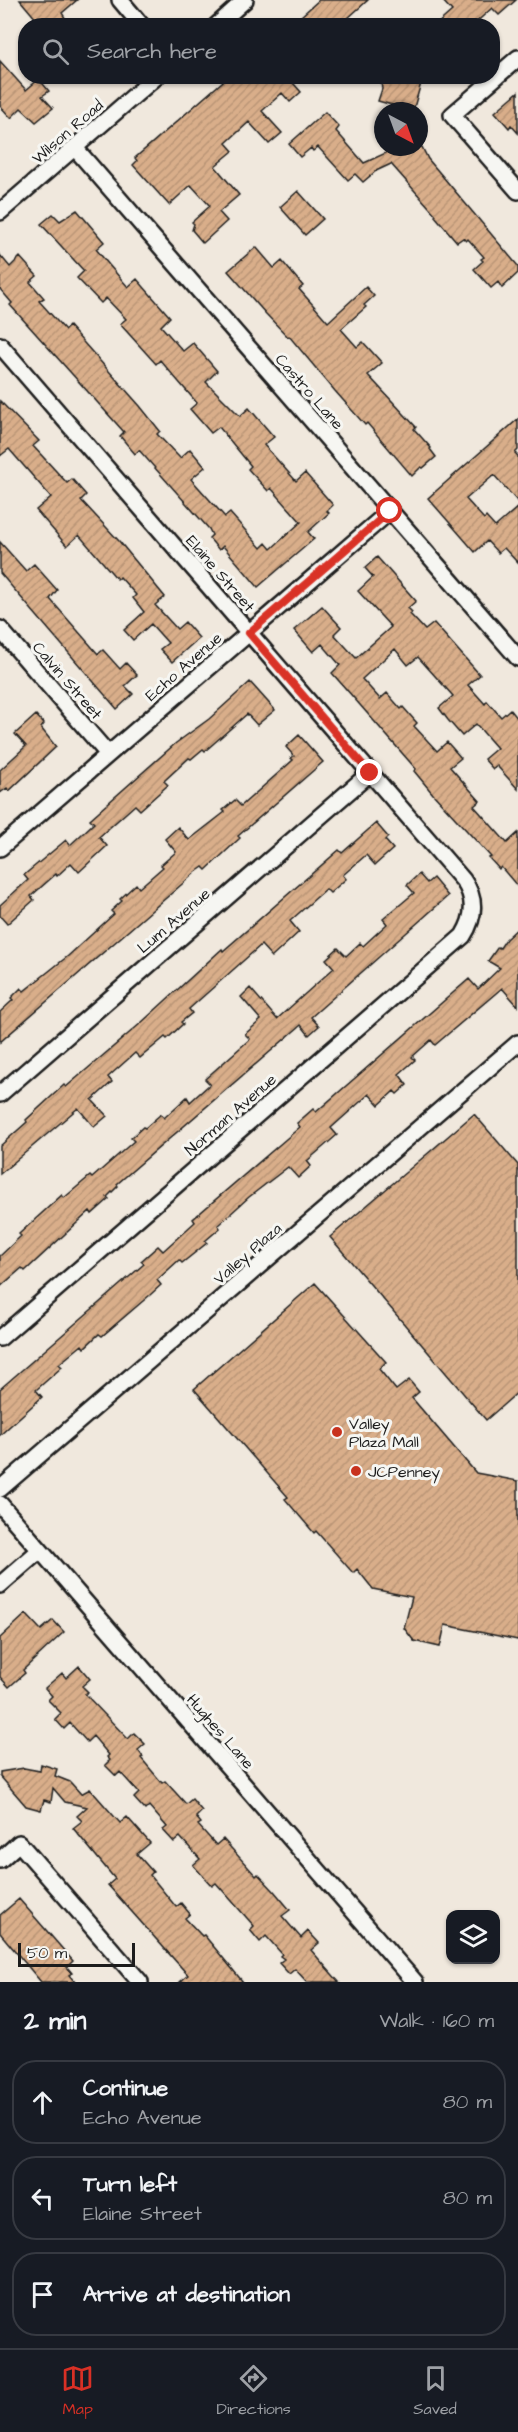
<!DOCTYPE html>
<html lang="en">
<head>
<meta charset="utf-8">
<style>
  body { margin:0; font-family:"Architects Daughter",sans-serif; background:#20242c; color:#f1f3f6 }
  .controls { position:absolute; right:18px; bottom:18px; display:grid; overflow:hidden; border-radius:12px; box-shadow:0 2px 4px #0004 }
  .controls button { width:54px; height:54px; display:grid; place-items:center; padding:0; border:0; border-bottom:2px solid #363941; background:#171b24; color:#f1f3f6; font:30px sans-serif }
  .compass { position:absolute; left:374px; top:102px; width:54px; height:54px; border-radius:50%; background:#171b24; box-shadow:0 2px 4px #0004; rotate:139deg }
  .scale { position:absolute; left:18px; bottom:15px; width:117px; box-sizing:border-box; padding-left:6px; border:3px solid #1c1c1c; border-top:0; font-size:16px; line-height:21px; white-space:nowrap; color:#1c1c1c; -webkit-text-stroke:4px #f6f6f2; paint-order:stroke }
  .stop { position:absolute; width:18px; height:18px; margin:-14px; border:4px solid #d93025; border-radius:50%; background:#fff }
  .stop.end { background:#d93025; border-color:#fff; box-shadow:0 2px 6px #0008 }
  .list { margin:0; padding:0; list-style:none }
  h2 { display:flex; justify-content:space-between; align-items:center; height:78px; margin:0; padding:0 24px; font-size:26px }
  h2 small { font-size:20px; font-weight:400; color:#9ea1a6 }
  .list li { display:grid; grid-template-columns:39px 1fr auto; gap:18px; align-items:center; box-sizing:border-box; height:84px; margin:0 12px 12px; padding:0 12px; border:2px solid #363941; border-radius:24px }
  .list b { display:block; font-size:22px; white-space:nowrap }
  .list p { margin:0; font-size:20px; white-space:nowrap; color:#9ea1a6 }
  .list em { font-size:20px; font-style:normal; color:#9ea1a6 }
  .icon { flex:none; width:33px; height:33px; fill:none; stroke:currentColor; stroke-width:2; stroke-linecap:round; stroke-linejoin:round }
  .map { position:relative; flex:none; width:518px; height:1982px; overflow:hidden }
  .search { position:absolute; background:#171b24; box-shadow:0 2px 4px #0004; left:18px; right:18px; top:18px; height:66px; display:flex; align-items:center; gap:15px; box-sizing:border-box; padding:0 21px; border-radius:24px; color:#9ea1a6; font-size:22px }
  .sheet { height:366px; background:#171b24 }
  nav { display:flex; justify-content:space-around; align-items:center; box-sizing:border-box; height:84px; border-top:2px solid #363941; background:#171b24; font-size:16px; color:#9ea1a6 }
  nav a { display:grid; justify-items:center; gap:3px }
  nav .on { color:#d93025 }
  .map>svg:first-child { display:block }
  .building { fill:url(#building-hatch); stroke:#1c1c1c; stroke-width:1.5 }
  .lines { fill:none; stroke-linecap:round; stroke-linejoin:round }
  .minor-casing { stroke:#1c1c1c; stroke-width:20 }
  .minor { stroke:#f6f6f2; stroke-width:15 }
  .route { stroke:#d93025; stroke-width:8 }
  .poi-dot { fill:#c8321e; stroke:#f6f6f2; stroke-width:2 }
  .labels { text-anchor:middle; stroke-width:6; stroke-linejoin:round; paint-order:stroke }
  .street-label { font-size:16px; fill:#1c1c1c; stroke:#f6f6f2 }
  .poi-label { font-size:16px; fill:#1c1c1c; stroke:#f6f6f2; text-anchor:start }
</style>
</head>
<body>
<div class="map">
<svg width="518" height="1982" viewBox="0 0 518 1982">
  <defs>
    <pattern id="building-hatch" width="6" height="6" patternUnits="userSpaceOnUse" patternTransform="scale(1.5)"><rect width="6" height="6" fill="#d9ae8a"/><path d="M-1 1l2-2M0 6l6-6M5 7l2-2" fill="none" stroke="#ba9576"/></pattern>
  </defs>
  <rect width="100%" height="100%" fill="#f0e8dd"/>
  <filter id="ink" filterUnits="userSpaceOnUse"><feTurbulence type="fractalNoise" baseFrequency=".0167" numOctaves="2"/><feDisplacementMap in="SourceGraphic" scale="12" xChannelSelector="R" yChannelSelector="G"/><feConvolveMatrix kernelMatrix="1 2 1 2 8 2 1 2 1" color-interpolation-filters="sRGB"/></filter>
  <g filter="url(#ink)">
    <path class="building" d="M20,0H77L62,13L70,26H42Z
      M319,0H368L348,18L355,26H290Z
      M442,0H516L499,15L492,8L472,26H435L452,11Z
      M0,61L26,90L39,79L49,91L42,96L53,108L36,122L21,108L11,118L0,106Z
      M229,76H287L301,92L290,102L282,93L262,111L282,133L269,144L249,122L226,143L233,151L215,166L239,195L219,212L227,221L203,243L192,230L194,224L192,222L210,206L191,185L169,205L133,165L137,161L135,158Z
      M380,76H423L413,111L378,101L382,89Z
      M518,92V133L511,125L509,128L495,112Z
      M325,112L339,127L336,131L364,163L386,153L383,147H422L428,159L518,266V273L502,288L498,282L491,288L474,269L483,261L481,259L484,257L468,239L466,241L463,238L457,242L435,216L436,215L391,164L376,171L363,182L355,174L348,180L318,147L313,151L311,148L300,157L289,144Z
      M298,191L323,219L305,235L280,207Z
      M77,210L104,242L96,249L109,265L128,287L137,279L170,317L161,326L183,351L193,343L217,371L206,382L240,416L249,408L274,437L264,445L296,481L305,473L333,505L327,511L329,513L308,532L314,539L258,587L223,546L219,550L209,538L212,535L209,529L139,450L135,454L120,436L124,432L10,305L12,303L0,289V255L10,267L20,257L37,276L30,282L44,298L39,301L65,330L69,326L92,352L140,406L160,431L157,434L180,458L190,449L205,467L191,479L225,517L230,513L261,548L266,543L271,549L301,522L271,488L268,491L248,469L251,466L219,427L211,433L190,409L197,403L160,360L156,364L120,324L126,319L106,298L101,303L77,278L84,271L41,224L53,214L60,221Z
      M256,247L274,268L282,261L303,286L299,289L328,322L366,287L374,296L364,305L366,307L341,329L357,347L363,342L382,363L368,375L416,427L414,429L431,448L430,449L436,457L423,468L421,467L412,476L367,423L365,425L335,391L289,336L288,337L266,314L228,271Z
      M0,401L39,441L33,446L67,483L72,479L86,495L81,500L119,541L165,597L155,605L177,629L185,622L199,638L172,662L160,649L168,643L151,624L133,640L124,630L144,612L133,598L136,595L120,577L117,579L79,535L67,546L36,510L51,497L9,449L0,456Z
      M518,419V450L515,453L518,456V502L494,475L466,499L484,519L486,517L495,527L518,507V563L504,548L498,553L487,541L475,552L428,498Z
      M0,542L26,571L34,564L57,590L50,599L98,654L103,650L120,669L126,663L137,675L125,686L133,694L117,709L0,573Z
      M377,557L416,601L408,608L412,612L410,614L425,630L434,623L480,675L468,685L485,704L487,701L501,717L510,709L518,719V789L497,766L493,769L484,759L497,748L476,724L462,736L448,720L439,708L453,696L418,657L408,665L395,649L362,679L380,699L387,693L401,709L403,707L417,723L414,726L437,751L447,742L461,758L450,767L480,801L474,806L507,843L518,833V887L501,867L499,869L489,858L491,857L433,794L414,771L416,769L332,673L340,665L322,644L313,652L294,630L322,606L341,627L334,634L356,658L391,627L358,591L373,577L365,568Z
      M250,682L275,710L257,725L247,714L205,751L203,749L191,759L189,758L164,781L168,785L140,810L135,805L99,837L107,846L79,872L71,863L57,876L56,874L31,896L34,900L7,924L0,916V905L28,880L24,875L66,840L70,845L94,823L90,819L176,743L209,719Z
      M36,715L44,724L41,728L56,747L9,791L7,788L0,793V770L26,746L15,734Z
      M299,735L323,762L238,836L240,838L206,870L203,867L196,872L0,1042V1012L13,1000L11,998L21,988L24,991L68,956L114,914L111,911L122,901L120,899L136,884L139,888L163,867L161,865L176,852L165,839L178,827L189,840L225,812L223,810L235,800L241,806L293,760L291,758L294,756L286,747Z
      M376,823L388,837L385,840L393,849L375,865L366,855L343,875L346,879L330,893L326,889L290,921L299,932L272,957L261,945L189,1009L192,1013L181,1022L183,1024L167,1039L165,1037L140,1058L135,1053L108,1077L112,1082L92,1100L107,1116L94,1127L78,1108L0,1174V1146L27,1122L26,1120L64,1085L66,1087L141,1023L222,949L223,951L339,850L342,853Z
      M419,874L427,883L433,878L448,896L311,1017L319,1026L309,1035L301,1025L117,1184L118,1186L107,1197L109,1199L92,1214L90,1211L25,1271L22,1268L0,1287V1256L21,1236L19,1234L62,1195L64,1198L90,1176L92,1178L134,1141L131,1138L143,1127L145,1128L161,1114L164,1118L187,1097L190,1102L210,1084L205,1079L250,1039L245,1034L261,1020L241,997L250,988L277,1019L334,968L326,959L338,948L346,956L360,943L363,946L387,924L383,919L414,893L407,885Z
      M518,928V1006L502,988L435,1045L431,1040L412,1057L415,1060L399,1074L407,1085L397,1094L394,1091L379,1105L369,1094L331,1128L337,1135L307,1161L311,1166L298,1178L288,1167L249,1197L218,1225L220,1228L205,1241L207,1243L182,1263L179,1260L157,1280L161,1285L150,1295L102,1336L99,1334L84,1348L82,1345L59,1364L62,1367L36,1390L42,1397L0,1435V1389L144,1264L141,1261L158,1246L163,1251L195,1222L193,1219L300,1127L297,1123L313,1109L316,1112L469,979L478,989L500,968L488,961L498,947L500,948L506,939Z
      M474,1114L518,1165V1392L486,1420L330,1237Z
      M315,1283L386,1362L379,1369L396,1390L409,1380L419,1392L412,1398L476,1473L518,1481V1640L445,1625L440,1647L414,1641L404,1628L412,1597L373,1589L357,1569L353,1573L316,1531L314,1533L285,1499L288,1497L194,1389Z
      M26,1614L41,1630L53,1620L64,1632L23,1670L25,1673L9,1687L0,1677V1638Z
      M79,1666L90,1679L82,1686L88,1692L85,1694L128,1739L134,1733L145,1744L138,1750L143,1757L141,1758L162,1783L165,1781L186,1804L192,1799L202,1811L196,1817L201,1823L198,1825L216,1845L223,1839L256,1876L258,1874L274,1891L290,1910L282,1916L301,1938L308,1931L319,1943L311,1950L339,1982H307L295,1969L289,1974L279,1963L284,1959L280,1956L282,1954L266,1936L260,1942L250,1930L254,1926L216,1883L212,1886L193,1865L200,1859L180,1837L174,1842L163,1830L167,1827L149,1806L145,1810L134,1798L139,1793L120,1772L116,1776L105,1765L110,1760L107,1757L109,1755L93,1736L87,1742L70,1723L64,1729L55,1719L61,1713L48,1700L52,1696L45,1688L62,1673L66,1678Z
      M41,1764L57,1769L55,1776L70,1782L81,1794L90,1789L120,1823L127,1817L150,1843L137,1854L153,1872L150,1875L176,1907L181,1903L190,1914L185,1918L202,1936L204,1935L243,1982H180L188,1975L108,1885L115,1879L73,1828L82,1821L77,1816L87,1807L65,1802L53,1788L51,1802L44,1800L41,1810L26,1806L0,1776V1772L24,1768L40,1771Z
      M19,1899L73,1961L67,1967L72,1973L69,1975L75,1982H41L0,1933V1915Z"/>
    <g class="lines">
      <g class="minor-casing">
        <path id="minor" d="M120,0L142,26
          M216,26L245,0
          M518,58L452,115L518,191
          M75,148L518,658
          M0,212L157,76
          M0,345L463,880C476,898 475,917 463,936L0,1338
          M0,629L108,754
          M0,848L390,511
          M0,1094L370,773
          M0,1489L518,1043
          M0,1504L415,1982
          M0,1585L40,1550
          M0,1860L19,1843L140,1982"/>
      </g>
      <use href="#minor" class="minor"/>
    </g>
  </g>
  <g class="lines" filter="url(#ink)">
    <path class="route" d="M370,773L249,633L390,511"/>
  </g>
  <g class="poi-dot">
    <circle cx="337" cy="1432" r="6"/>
    <circle cx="356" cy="1471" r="6"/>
  </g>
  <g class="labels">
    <g class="street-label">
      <text transform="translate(67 131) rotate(-41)" y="6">Wilson Road</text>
      <text transform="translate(310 391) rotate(49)" y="6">Castro Lane</text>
      <text transform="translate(221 573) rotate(49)" y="6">Elaine Street</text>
      <text transform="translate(183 666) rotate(-41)" y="6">Echo Avenue</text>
      <text transform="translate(68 680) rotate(49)" y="6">Calvin Street</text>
      <text transform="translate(173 920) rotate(-41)" y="6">Lum Avenue</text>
      <text transform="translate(230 1114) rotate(-41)" y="6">Norman Avenue</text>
      <text transform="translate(247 1253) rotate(-41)" y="6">Valley Plaza</text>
      <text transform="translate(221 1731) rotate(49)" y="6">Hughes Lane</text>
    </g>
    <g class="poi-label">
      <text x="349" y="1429">Valley<tspan x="349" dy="18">Plaza Mall</tspan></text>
      <text x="368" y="1477">JCPenney</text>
    </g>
  </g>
</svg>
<div class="controls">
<button><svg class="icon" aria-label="layers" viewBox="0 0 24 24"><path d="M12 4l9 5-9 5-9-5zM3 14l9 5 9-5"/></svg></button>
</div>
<svg class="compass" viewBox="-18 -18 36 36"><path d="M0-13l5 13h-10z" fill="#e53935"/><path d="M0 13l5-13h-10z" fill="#9ea1a6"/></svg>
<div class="scale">50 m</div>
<div class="stop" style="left:390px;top:511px"></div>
<div class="stop end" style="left:370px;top:773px"></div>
<div class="search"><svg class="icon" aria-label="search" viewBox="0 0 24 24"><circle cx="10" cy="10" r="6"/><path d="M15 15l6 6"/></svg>Search here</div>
</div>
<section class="sheet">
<h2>2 min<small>Walk · 160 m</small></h2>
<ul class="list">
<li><svg class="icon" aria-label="ahead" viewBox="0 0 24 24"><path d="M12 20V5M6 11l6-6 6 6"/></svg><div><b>Continue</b><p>Echo Avenue</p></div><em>80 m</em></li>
<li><svg class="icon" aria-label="left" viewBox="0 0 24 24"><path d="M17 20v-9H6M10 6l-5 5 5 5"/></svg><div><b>Turn left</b><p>Elaine Street</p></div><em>80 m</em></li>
<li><svg class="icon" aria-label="arrive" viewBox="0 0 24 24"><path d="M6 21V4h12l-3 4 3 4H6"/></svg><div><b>Arrive at destination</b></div></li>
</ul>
</section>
<nav>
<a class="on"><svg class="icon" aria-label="map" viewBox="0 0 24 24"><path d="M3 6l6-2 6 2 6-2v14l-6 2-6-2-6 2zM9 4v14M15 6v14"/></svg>Map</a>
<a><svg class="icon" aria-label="directions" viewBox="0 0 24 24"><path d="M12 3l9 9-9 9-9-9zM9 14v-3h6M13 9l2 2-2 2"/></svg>Directions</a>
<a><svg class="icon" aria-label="saved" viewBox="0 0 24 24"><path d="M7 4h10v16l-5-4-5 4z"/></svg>Saved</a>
</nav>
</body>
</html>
